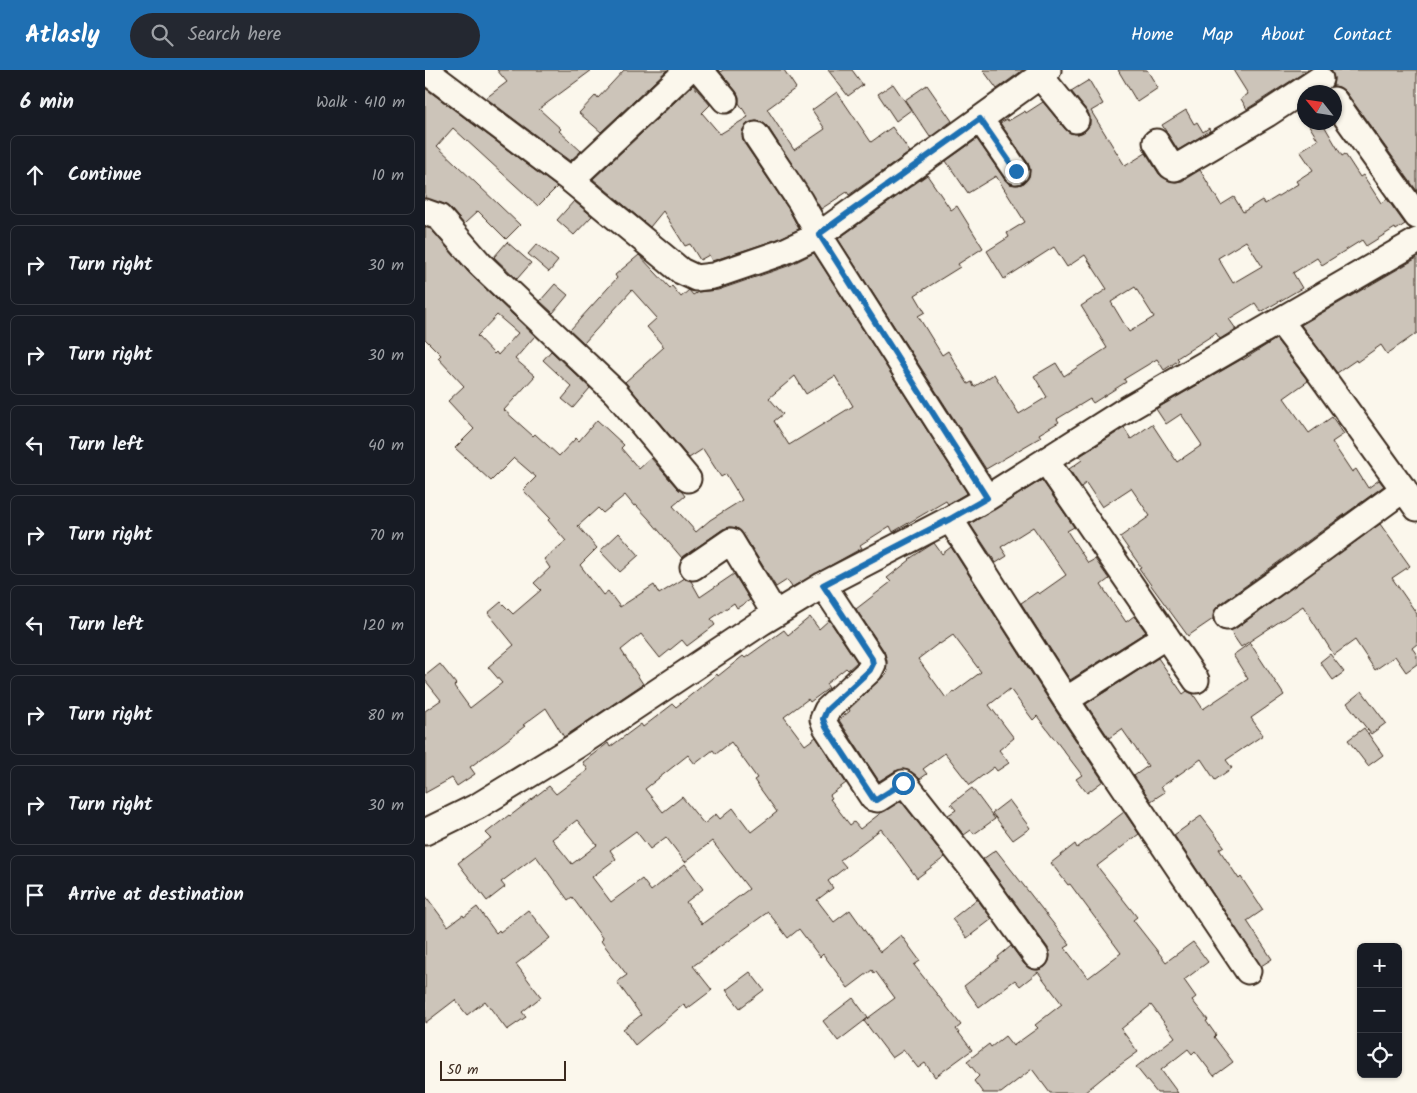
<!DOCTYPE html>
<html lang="en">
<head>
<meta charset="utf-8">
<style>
  body { margin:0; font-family:Kalam,sans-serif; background:#242831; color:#f1f3f6 }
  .controls { position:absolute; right:15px; bottom:15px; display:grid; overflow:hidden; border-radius:8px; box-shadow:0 1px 4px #0004 }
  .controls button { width:45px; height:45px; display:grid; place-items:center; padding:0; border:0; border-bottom:1px solid #363941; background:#171b24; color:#f1f3f6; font:25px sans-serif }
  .compass { position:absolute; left:872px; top:15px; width:45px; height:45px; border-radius:50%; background:#171b24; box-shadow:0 1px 4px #0004; rotate:300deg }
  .scale { position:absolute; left:15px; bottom:12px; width:126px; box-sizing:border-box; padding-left:5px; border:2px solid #3b2a1e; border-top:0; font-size:14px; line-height:18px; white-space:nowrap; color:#3b2a1e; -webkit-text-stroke:4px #fbf7ec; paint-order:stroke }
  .stop { position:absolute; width:15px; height:15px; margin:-11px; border:4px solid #1f6fb2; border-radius:50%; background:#fff }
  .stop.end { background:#1f6fb2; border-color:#fff; box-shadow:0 1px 5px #0008 }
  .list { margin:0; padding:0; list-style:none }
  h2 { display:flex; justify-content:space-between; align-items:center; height:65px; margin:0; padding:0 20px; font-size:21px }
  h2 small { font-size:16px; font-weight:400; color:#9ea1a6 }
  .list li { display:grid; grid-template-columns:32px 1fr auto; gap:15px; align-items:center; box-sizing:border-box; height:80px; margin:0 10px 10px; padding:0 10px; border:1px solid #363941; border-radius:8px }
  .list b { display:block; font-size:19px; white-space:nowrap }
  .list em { font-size:16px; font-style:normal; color:#9ea1a6 }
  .icon { flex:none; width:28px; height:28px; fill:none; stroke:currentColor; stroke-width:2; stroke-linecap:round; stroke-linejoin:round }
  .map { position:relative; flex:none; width:992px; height:1023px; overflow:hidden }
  header { display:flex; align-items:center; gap:30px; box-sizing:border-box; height:70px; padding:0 25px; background:#1f6fb2; color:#fff }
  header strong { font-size:24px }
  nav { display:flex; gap:28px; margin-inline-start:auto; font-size:18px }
  .search { width:350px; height:45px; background:#242831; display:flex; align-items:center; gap:12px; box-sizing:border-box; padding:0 18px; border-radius:28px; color:#9ea1a6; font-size:19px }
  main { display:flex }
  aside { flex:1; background:#171b24 }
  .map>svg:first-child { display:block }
  .building { fill:#ccc4b9; stroke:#3b2a1e; fill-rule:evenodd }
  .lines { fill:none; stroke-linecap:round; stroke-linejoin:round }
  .minor-casing { stroke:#3b2a1e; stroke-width:29 }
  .minor { stroke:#fbf7ec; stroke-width:25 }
  .route { stroke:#1f6fb2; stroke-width:6 }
</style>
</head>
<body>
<header>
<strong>Atlasly</strong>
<div class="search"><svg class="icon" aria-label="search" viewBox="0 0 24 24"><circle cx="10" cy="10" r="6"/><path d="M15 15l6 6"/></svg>Search here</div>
<nav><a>Home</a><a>Map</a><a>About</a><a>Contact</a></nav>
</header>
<main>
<aside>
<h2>6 min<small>Walk · 410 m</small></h2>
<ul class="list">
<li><svg class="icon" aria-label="ahead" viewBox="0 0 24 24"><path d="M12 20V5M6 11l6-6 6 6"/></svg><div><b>Continue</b></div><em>10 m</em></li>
<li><svg class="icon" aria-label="right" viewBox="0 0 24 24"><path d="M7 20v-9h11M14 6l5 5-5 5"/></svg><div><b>Turn right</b></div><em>30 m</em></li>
<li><svg class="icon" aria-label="right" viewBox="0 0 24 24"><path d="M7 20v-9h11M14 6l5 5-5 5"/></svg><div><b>Turn right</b></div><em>30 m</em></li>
<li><svg class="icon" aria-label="left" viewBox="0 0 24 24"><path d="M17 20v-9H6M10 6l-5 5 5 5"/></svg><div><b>Turn left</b></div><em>40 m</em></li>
<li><svg class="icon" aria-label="right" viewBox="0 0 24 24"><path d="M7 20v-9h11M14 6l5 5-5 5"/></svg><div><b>Turn right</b></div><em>70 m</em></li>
<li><svg class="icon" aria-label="left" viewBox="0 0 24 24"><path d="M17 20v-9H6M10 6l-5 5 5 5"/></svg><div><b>Turn left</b></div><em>120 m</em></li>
<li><svg class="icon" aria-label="right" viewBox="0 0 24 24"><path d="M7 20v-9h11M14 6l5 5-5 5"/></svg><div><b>Turn right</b></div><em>80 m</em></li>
<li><svg class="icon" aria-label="right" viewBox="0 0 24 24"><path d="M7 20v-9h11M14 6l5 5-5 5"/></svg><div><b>Turn right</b></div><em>30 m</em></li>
<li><svg class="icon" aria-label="arrive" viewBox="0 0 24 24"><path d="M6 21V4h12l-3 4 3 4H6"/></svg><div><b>Arrive at destination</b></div></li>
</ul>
</aside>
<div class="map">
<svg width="992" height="1023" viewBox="0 0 992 1023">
  <rect width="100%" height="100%" fill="#fbf7ec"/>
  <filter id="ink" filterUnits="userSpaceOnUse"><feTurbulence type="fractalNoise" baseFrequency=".02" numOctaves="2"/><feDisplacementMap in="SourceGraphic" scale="10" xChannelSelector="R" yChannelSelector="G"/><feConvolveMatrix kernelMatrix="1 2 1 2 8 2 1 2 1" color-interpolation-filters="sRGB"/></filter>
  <g filter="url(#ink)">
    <path class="building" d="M72,0H167L114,39L136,59L134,61L156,81L145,91L61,28L82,12Z
      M199,0H242L176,62L154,43L171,25L173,28Z
      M298,0H359L371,18L342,39L369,80L400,59L387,40L412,22L446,72L467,57L485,82L424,125L422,122L396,139L343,57L337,52L331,51L323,53L318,59L317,65L319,73L363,138L374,159L353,169L287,191L284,185L275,190L265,174L260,176L238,141L225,157L168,109L268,15L285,35L277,43L295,64L323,47L314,33V27L311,21L295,2Z
      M403,0H427L438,15L423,26Z
      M558,0H598L572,19Z
      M693,0H722L733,18L712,32Z
      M808,0H883L822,39L816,29L823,24Z
      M906,0H992V121L921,22L914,17L908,16L909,8Z
      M664,10L678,34L666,41L700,96L721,83L734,104L744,111L751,112L757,111L775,100L796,135L809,127L818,142L837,130L840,134L873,114L871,111L888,100L875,81L893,70L882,52H897L917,86L920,84L935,107L938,105L956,133L962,129L980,154L971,160L970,158L941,176L937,170L897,195L892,188L868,203L877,218L836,242L830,233L804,249L811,259L795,269L791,263L752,288L754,290L739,300L732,289L699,309L701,312L668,333L665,329L632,349L634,352L614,364L616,367L561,399L413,169L502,105L526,140L532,136L558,178L533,194L535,197L490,225L500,242L493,246L517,285L523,281L543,314L547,312L549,317L569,304L594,344L622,327L609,306L631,293L639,306L682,278L656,236L682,219L660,185L642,197L629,177L579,209L562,181L584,167L582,163L600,152L571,106L543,123L521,91L552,69L580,110L585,114L593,115L599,113L604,107L605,99L603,93L575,53L582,49L583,51L600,41L601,43L618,32L640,59L645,63L653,64L660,61L665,55V47L662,41L646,21ZM821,171L837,196L808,213L793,188ZM710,217L729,247L704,262L686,232Z
      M468,14L486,40L471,51L453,24Z
      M502,15L527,51L505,67L480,30Z
      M0,18L132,117L113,136L28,58L12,76L95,155L81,169L53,141L39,154L25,138L19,134L0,128Z
      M761,40L769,54L772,52L778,62L784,58L785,61L753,80L737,55Z
      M149,131L167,146L149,165L132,150Z
      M0,157L6,159L45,204L110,266L90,289L110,306L79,340L108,366L110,364L134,386L151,368L154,371L172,350L199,375L196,378L214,399L226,388L252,418L257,422L260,426L248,436L271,462L285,450L317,430L301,404L296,407L278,379L264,388L200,312L239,277L222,257L232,248L207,220L159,273L145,260L192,208L190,205L214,185L245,218L247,216L256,227L264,220L268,225L273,222L293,220L363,196L389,183L542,423L523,434L521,431L468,462L465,456L435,475L437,478L367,517L362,510L351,517L318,464L312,458L305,457L298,459L257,488L224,449L211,435L209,436L200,425L178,443L173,438L153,456L172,478L155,495L178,525L183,521L195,537L229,515L234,524L260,508L266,511L275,527L309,504L325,530L312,538L309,533L286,549L290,555L262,576L257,570L235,588L216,564L196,580L218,614L139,667L121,638L98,655L100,656L81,671L45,697L50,704L32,716L27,708L0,723V641L16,630L0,610V606L15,594L31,614L29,616L45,638L77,613L63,597L89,575L63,543L76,532L88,544L116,520L109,513L125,498L119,489L141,471L123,450L125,448L98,420L111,407L89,388L66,411L30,378L49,359L23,331L39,316L13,288L16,285L0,269ZM72,245L93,263L73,285L71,282L69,284L52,266ZM370,306L381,324L410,306L428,336L364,375L349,351L358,344L344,328Z
      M82,172L106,193L92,209L69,187Z
      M112,174L133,191L124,202L103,184Z
      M992,188V263L962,284L956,275L932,292L931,290L912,303L876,255Z
      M130,214L143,225L128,243L115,231Z
      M851,269L883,311L859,328L884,363L907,347L919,364L907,372L927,402L931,399L943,418L954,410L959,416L794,535L789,541L788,549L763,566L728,518L714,498L716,497L695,467L725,446L706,418L677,437L661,413L656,417L644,399L657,390L655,386L699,358L706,369L727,354L752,392L777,375L756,344L741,354L731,339L817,289L818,290Z
      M126,281L165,318L148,338L137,329L147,317L118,290Z
      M617,410L649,457L642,461L663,493L670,489L684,509L676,515L701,552L709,546L721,562L645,610L596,533L612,522L614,524L641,505L608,457L576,477L582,486L571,493L545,454Z
      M955,454L985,496L967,508L992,544V574L987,578L992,585V594L981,602L970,586L950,600L930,570L909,585L878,536L816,577L805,561L810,559Z
      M194,463L214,485L195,502L175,481Z
      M509,473L517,484L526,477L629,638L678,711L662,723L651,709L657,705L612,646L608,650L585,619L564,635L589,668L574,680L584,693L572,701L569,697L545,715L520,683L498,699L502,704L495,709L487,702L478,699L470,701L454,711L414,650L425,641L424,639L463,602L461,599L462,591L459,581L431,539L466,512L462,508L485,490L484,489ZM528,565L556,602L521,628L493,589L514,573L515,574Z
      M385,547L394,559L404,550L432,592L423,600L421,598L401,614L404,618L385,632L383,629L359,647L380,675L391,667L421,713L405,725L407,728L405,729L425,755L429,752L435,759L457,742L476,731L520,787L492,808L456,759L415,790L421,797L403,811L408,818L392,830L409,852L425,840L455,882L476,865L495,891L489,895L536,955L531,959L547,980L510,1007L500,993L493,998L479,980L467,988L439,951L470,928L451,902L449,903L447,900L423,918L398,884L395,887L374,859L363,868L343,842L268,896L287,920L262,939L259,934L210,975L198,959L216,945L192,912L202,905L176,871L178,869L147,827L143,830L111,786L76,812L80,817L62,831L33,793L66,768L61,763L84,745L85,746L124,716L131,724L163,700L158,692L183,673L185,677L216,654L218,657L248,634L251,637L292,604L293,606L318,586L320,588L359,560L363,565ZM306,672L332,708L329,710L352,742L326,762L308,738L295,749L291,744L279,754L257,727L238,742L220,719L263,685L270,694L288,680L291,684ZM152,750L172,775L147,794L127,769ZM211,761L225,779L241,767L260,792L287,771L324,819L277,854L261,832L278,819L260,794L226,821L217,809L186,832L167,807L191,789L185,780Z
      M825,573L859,625L826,648L838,665L801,690L807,698L790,710L776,689L736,717L740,722L726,731L709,706L723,696L697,659L684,668L661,634L733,588L758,624L762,621L768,624L778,639L823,609L808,585Z
      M905,584L919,602L908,610L895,592Z
      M937,621L961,653L946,664L922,633Z
      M939,658L958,685L943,696L923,670Z
      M547,718L570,749L549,764L546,760L539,765L523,745L531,740L526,734Z
      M584,730L605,758L588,770L567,743Z
      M699,742L714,764L672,796L712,847L708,850L741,892L768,872L783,892L759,910L771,927L767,930L783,950L781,951L791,965L789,967L808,992L789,1006L770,981L767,984L763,979L736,1000L753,1023H732L711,997L750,967L726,935L696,959L713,982L681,1005L659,1023H625L607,999L576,1023H558L549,1011L554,1006L542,991L564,974L566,977L580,966L588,976L613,958L610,955L637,934L613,902L595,916L590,910L554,937L539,916L574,889L573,887L586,876L599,894L606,899L613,900L620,897L624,891L625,885L623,878L558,789L571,780L645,875L640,878L663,908L696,883L645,814L643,815L626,793L650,774L652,778Z
      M776,746L799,776L794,779L814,809L816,807L838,840L822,851L847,889L836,896L749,765Z
      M0,825L23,856L38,845L39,847L52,837L71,863L74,860L75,862L103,840L125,868L91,894L116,927L97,942L101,947L82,960L60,931L42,945L30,930L0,953Z
      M552,829L567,849L542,868L527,849Z
      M325,902L339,920L315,938L301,920Z
      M428,928L443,948L413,971L398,951Z"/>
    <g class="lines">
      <g class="minor-casing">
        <path id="minor" d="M0,0L146,110L256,201L271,208L288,206L358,182L394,165L562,428
          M275,0L300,30
          M615,6L651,50
          M909,30L992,146
          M555,49L591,101
          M331,65L375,131L394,165L623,0
          M731,72L746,96L750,98L842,44L895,9
          M146,110L263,0
          M0,142L14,147L55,194L191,323L263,409
          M855,251L891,298L992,438
          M621,391L771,610
          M525,449L641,630L823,901
          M268,497L306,471L350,544
          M398,515L447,589L448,594L445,600L402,640L398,649L401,657L448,728L453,729L478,713L482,716L556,810L611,886
          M802,547L878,493L979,419
          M641,630L741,566
          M0,762L53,736L151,676L337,552L398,515L525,449L562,428L699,341L992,171"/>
      </g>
      <use href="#minor" class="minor"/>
    </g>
  </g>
  <g class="lines" filter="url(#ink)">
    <path class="route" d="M478,713L451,730L448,728L401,657L398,649L402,640L445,600L448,594L447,589L398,515L525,449L562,428L394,164L555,49L591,101"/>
  </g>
</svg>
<div class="controls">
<button>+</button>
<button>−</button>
<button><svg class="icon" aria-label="locate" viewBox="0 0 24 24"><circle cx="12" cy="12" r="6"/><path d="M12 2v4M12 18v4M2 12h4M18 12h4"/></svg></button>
</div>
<svg class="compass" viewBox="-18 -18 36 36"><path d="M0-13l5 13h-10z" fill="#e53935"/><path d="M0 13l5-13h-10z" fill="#9ea1a6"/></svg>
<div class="scale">50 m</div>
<div class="stop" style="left:478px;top:713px"></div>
<div class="stop end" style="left:591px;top:101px"></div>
</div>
</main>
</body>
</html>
